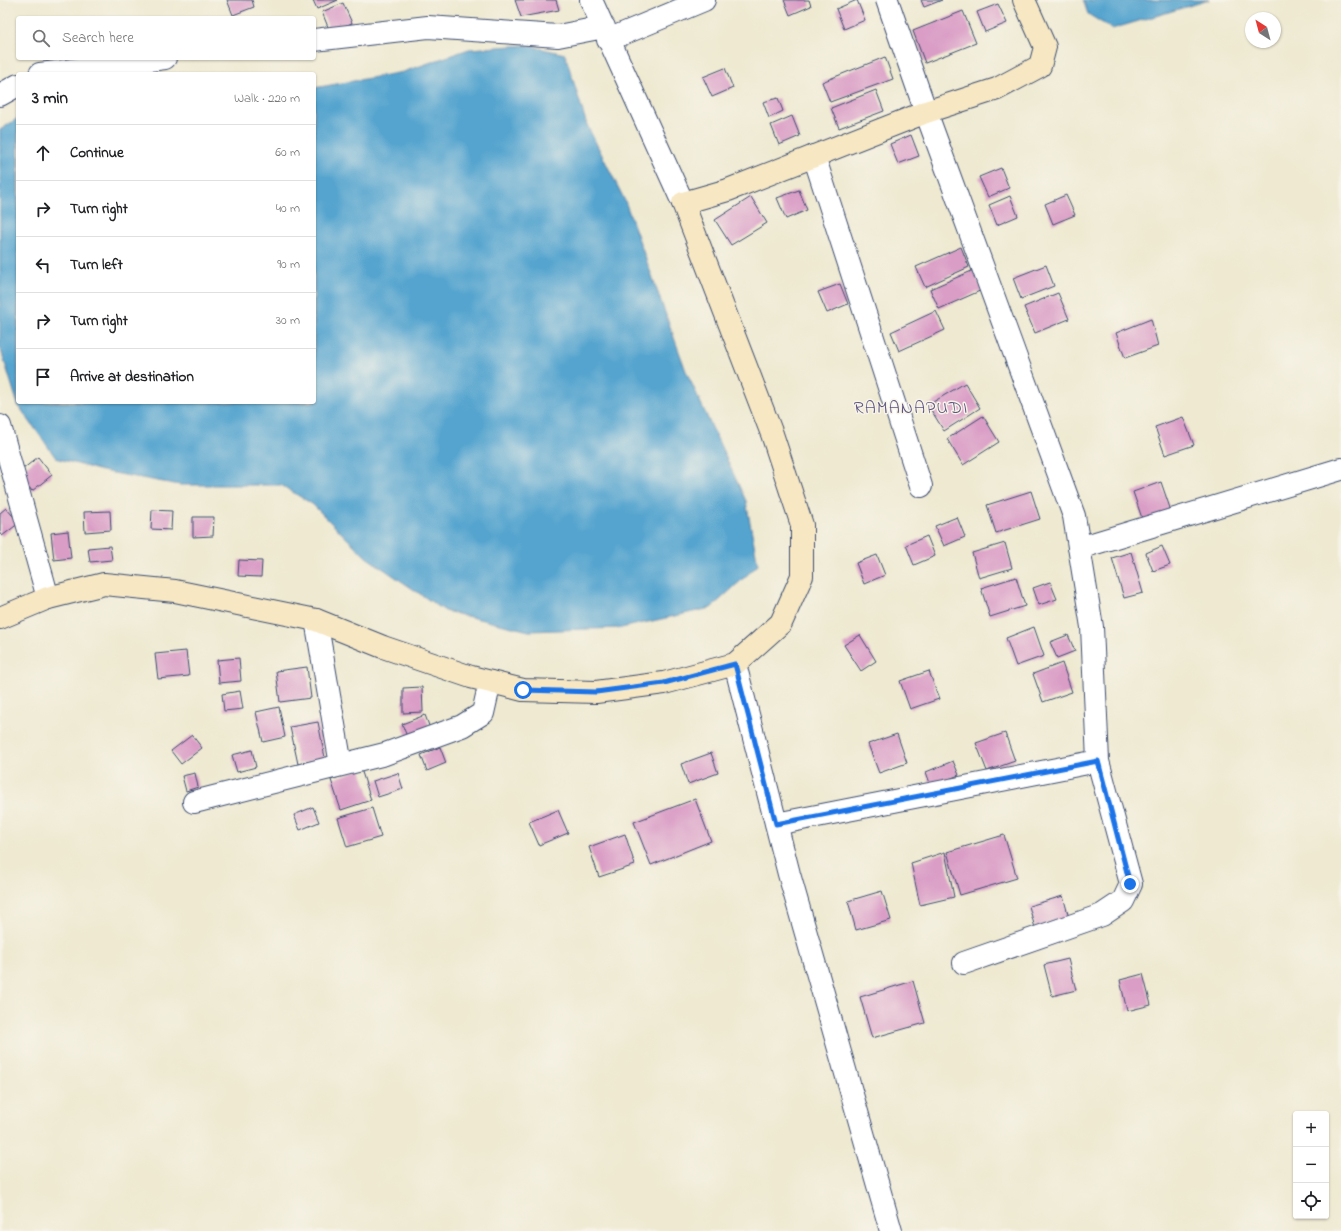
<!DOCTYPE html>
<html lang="en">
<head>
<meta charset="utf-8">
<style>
  body { margin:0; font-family:"Indie Flower",sans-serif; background:#f6f6f6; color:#202124 }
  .controls { position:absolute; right:12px; bottom:12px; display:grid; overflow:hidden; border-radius:4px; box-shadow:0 1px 3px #0004 }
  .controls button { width:36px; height:36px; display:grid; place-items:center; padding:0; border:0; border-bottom:1px solid #e0e0e0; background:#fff; color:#202124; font:20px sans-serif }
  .compass { position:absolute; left:1245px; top:12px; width:36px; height:36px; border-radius:50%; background:#fff; box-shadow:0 1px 3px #0004; rotate:324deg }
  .stop { position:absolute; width:12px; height:12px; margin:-9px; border:3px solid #1a73e8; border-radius:50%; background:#fff }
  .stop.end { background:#1a73e8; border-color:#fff; box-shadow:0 1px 4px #0008 }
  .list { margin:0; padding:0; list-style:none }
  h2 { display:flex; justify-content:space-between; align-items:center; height:52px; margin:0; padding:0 16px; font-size:17px }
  h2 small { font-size:13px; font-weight:400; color:#757577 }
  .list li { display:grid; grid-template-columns:26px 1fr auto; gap:12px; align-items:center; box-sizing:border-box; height:56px; padding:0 16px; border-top:1px solid #e0e0e0 }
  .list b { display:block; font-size:15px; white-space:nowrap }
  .list em { font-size:13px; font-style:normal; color:#757577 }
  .icon { flex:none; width:22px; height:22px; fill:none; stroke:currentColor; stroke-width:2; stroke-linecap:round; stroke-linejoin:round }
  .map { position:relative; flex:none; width:1341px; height:1231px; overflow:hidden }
  .search { position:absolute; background:#fff; box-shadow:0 1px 3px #0004; left:16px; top:16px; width:300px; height:44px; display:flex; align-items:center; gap:10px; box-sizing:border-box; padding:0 14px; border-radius:4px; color:#757577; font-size:15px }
  .panel { position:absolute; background:#fff; box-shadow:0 1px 3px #0004; left:16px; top:72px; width:300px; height:332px; border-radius:4px }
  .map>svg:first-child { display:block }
  .water { fill:#55a4cf; stroke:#386a96 }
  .building { fill:#da9dc6 }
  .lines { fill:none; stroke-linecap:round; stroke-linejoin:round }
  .street-casing { stroke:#3b4b6f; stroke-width:24 }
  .secondary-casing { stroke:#3b4b6f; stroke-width:24 }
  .street { stroke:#fff; stroke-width:22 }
  .secondary { stroke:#f7e8c3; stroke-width:22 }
  .route { stroke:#1a73e8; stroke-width:5 }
  .labels { text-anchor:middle; stroke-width:3; stroke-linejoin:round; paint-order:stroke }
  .quarter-label { font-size:18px; letter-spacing:1px; fill:#5e5682; stroke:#f7f3e8 }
</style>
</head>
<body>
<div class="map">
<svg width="1341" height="1231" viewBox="0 0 1341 1231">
  <rect width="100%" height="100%" fill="#f7f3e8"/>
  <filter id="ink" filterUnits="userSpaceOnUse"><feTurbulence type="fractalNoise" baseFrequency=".025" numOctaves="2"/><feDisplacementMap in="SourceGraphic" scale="8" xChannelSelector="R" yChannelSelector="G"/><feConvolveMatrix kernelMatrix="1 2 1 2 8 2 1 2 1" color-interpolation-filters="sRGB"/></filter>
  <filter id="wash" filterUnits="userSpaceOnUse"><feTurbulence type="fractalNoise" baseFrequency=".012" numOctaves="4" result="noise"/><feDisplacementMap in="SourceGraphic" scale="16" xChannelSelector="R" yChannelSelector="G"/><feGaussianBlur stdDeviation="0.9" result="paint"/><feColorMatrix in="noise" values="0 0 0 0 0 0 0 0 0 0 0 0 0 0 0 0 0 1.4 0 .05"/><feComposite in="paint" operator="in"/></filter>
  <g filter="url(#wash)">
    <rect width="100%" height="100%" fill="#eee9d0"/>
    <path class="water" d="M1083,0H1209L1112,29L1088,14Z
      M526,45L565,54L587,125L625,201L686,371L746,501L758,565L711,608L621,628L529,631L445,611L366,557L312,504L281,485H180L102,471L56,458L18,405L0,347V130L18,118V402H314V88L403,72L469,49Z"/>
    <g id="blocks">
      <path class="building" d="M227,0H252L254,7L233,15Z
        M313,0H338L317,9Z
        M515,0H556L559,10L521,17Z
        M784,0H809L811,6L790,15Z
        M857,0L865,20L844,29L836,9Z
        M921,0H942L924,7Z
        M343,3L352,23L330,32L322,12Z
        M998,4L1007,23L985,32L977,12Z
        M963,11L976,43L925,63L913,31Z
        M885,57L893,79L830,102L822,82Z
        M47,58H70L50,66Z
        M725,68L733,88L712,97L703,77Z
        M876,90L884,111L839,128L831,108Z
        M778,98L783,111L769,118L763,102Z
        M792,116L800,136L779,145L771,125Z
        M911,135L919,156L898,164L890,144Z
        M1001,168L1009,188L988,197L979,177Z
        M799,190L807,210L786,219L777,198Z
        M1066,195L1075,215L1053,224L1045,204Z
        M1010,196L1018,216L997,225L989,205Z
        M751,197L767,223L731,245L715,220Z
        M961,247L969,267L925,287L916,267Z
        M1046,265L1054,286L1021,299L1013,278Z
        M974,270L982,290L939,309L930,289Z
        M840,284L848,304L827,313L818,292Z
        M1058,293L1069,319L1035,333L1024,307Z
        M936,311L945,330L899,351L891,332Z
        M1151,319L1158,346L1125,358L1116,333Z
        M965,383L980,408L944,431L928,405Z
        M983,416L999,442L963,465L947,439Z
        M1183,417L1194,445L1165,455L1155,427Z
        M38,457L52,475L32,491L18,473Z
        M1161,482L1171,511L1143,521L1133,492Z
        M1031,491L1040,519L996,533L987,505Z
        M6,508L19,523L2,536L0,534V513Z
        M152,510L172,511L171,530L151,529Z
        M110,511L111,530L85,532L84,512Z
        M193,517H214L213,536L193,537Z
        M957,517L965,537L944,546L935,526Z
        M68,531L71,558L54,560L51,533Z
        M927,536L935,556L914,565L906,545Z
        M1005,543L1012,568L979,578L972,553Z
        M110,546L112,560L90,562L88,548Z
        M1162,546L1170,565L1153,571L1146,553Z
        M1131,552L1143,593L1124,598L1112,558Z
        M877,555L885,575L864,584L856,563Z
        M239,560L262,561L261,577L238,576Z
        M1016,577L1025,606L990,617L981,588Z
        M1050,582L1057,599L1039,605L1033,588Z
        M1034,627L1044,656L1016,666L1006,638Z
        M860,635L876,661L861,671L844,645Z
        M1068,635L1075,651L1057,658L1050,642Z
        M186,651L189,676L158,679L155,654Z
        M239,658L241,681L219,683L217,660Z
        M1062,663L1072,692L1043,702L1033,674Z
        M307,667L311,698L280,702L276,671Z
        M929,671L939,699L910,709L900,681Z
        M422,687L423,712L403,713V688Z
        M240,691L243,709L224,711L222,694Z
        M279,707L285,737L263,742L256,712Z
        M425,715L431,731L408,739L402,724Z
        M318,722L325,758L298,764L290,727Z
        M1005,733L1015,761L987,771L976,743Z
        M897,734L907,763L879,773L868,744Z
        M192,735L202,748L181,764L171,751Z
        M440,747L446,763L427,771L421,755Z
        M252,750L256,767L237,772L232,755Z
        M711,753L718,773L688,784L681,764Z
        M953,761L959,775L931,786L926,772Z
        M361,769L371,800L341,810L331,780Z
        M195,773L198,787L186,791L182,776Z
        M398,773L403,789L378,797L373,781Z
        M695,799L711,841L651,865L634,822Z
        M313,807L319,822L300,830L294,815Z
        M372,808L381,837L347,847L338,818Z
        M558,810L568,833L539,845L529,822Z
        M625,834L635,865L599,877L589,847Z
        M1004,835L1017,878L960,895L947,852Z
        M945,852L954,897L920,905L911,863Z
        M882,891L891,920L856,930L848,901Z
        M1063,896L1069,918L1035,928L1029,906Z
        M1068,959L1076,990L1052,996L1044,965Z
        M1143,974L1151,1005L1127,1011L1120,980Z
        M913,981L925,1023L872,1038L860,997Z"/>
    </g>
  </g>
  <g filter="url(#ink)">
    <use href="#blocks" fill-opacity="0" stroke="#3b4b6f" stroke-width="1"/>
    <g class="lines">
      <g class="street-casing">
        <path id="street" d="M591,0L683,203
          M887,0L926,112L1074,516L1092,627L1098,761L1131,884L1123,901L1102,915L964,963
          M314,40L428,27L558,36L604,27
          M608,40L704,0
          M40,74L165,58
          M0,95L18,85
          M814,156L921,486
          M0,426L48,598
          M1079,548L1341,469
          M316,620L341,765
          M735,664L789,874L891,1231
          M194,802L385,754L462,726L483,713L490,682
          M776,824L1098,761"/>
      </g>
      <g class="secondary-casing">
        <path id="secondary" d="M0,618L48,598L104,584L175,591L316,620L383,647L471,677L523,690L596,692L664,683L735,664L781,623L802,576V525L772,434L683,203L728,190L926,112L997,89L1040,66L1045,47L1024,0"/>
      </g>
      <use href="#street" class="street"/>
      <use href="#secondary" class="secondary"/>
    </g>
  </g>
  <g class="lines" filter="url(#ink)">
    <path class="route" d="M523,690L596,692L664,683L735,664L776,824L1098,761L1130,884"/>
  </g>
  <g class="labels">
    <g class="quarter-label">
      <text x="911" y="413">RAMANAPUDI</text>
    </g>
  </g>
</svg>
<div class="controls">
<button>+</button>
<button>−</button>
<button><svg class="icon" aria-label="locate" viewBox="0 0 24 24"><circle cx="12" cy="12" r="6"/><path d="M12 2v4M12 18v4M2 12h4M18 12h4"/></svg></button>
</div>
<svg class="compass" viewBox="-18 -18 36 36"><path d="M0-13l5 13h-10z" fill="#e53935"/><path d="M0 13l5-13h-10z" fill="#757577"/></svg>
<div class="stop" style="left:523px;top:690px"></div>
<div class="stop end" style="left:1130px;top:884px"></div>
<div class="search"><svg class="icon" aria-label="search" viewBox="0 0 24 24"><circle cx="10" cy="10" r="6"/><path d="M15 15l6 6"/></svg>Search here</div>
<section class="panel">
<h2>3 min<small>Walk · 220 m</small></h2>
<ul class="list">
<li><svg class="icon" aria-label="ahead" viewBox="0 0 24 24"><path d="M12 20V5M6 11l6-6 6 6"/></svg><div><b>Continue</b></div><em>60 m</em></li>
<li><svg class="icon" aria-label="right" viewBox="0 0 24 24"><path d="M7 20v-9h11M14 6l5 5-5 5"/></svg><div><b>Turn right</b></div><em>40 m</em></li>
<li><svg class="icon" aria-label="left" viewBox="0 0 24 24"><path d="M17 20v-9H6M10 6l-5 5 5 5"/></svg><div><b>Turn left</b></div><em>90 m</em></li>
<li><svg class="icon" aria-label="right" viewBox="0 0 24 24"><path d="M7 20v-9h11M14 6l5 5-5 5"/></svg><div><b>Turn right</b></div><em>30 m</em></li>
<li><svg class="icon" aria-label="arrive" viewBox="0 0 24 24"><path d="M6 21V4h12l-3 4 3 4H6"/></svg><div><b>Arrive at destination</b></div></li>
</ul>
</section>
</div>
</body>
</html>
